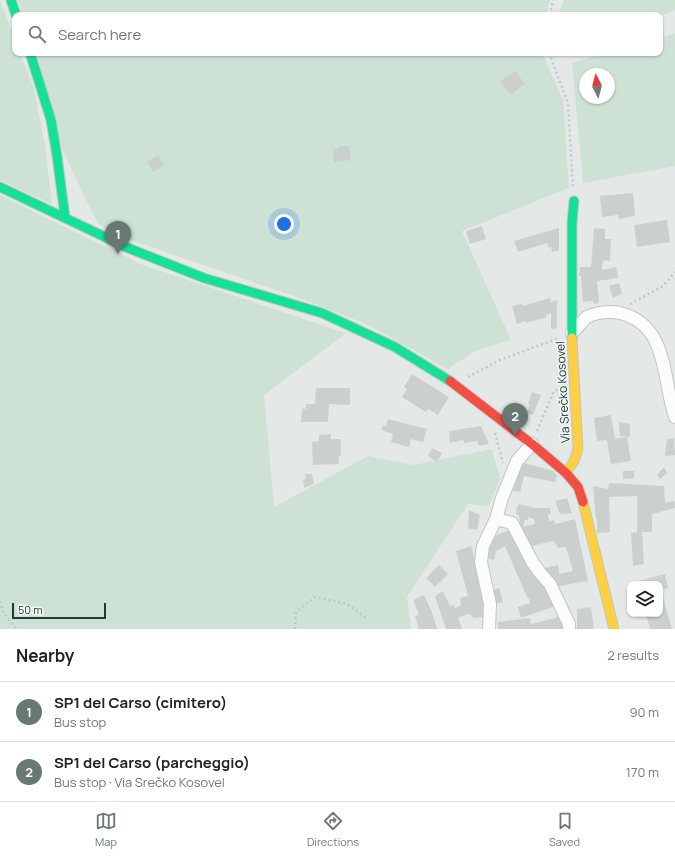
<!DOCTYPE html>
<html lang="en">
<head>
<meta charset="utf-8">
<style>
  body { margin:0; font-family:Manrope,sans-serif; background:#f6f6f6; color:#222 }
  .controls { position:absolute; right:12px; bottom:12px; display:grid; overflow:hidden; border-radius:8px; box-shadow:0 1px 3px #0004 }
  .controls button { width:36px; height:36px; display:grid; place-items:center; padding:0; border:0; border-bottom:1px solid #e0e0e0; background:#fff; color:#222; font:20px sans-serif }
  .compass { position:absolute; left:579px; top:68px; width:36px; height:36px; border-radius:50%; background:#fff; box-shadow:0 1px 3px #0004; rotate:354deg }
  .scale { position:absolute; left:12px; bottom:10px; width:94px; box-sizing:border-box; padding-left:4px; border:2px solid #233b37; border-top:0; font-size:11px; line-height:14px; white-space:nowrap; color:#233b37; -webkit-text-stroke:3px #f2f8f6; paint-order:stroke }
  .you { position:absolute; left:284px; top:224px; width:14px; height:14px; margin:-10px; border:3px solid #fff; border-radius:50%; background:#1a73e8; box-shadow:0 0 0 6px #1a73e833 }
  .badge { display:grid; place-items:center; width:26px; height:26px; border-radius:50%; background:#677875; color:#fff; font-size:13px; font-weight:700 }
  .pin { position:absolute; translate:-50% -33px; filter:drop-shadow(0 1px 2px #0008) }
  .pin::after { content:''; position:absolute; top:21px; width:14px; height:12px; background:inherit; clip-path:polygon(0 0,100% 0,50% 100%) }
  .list { margin:0; padding:0; list-style:none }
  h2 { display:flex; justify-content:space-between; align-items:center; height:52px; margin:0; padding:0 16px; font-size:17px }
  h2 small { font-size:13px; font-weight:400; color:#767676 }
  .list li { display:grid; grid-template-columns:26px 1fr auto; gap:12px; align-items:center; box-sizing:border-box; height:60px; padding:0 16px; border-top:1px solid #e0e0e0 }
  .list b { display:block; font-size:15px; white-space:nowrap }
  .list p { margin:0; font-size:13px; white-space:nowrap; color:#767676 }
  .list em { font-size:13px; font-style:normal; color:#767676 }
  .icon { flex:none; width:22px; height:22px; fill:none; stroke:currentColor; stroke-width:2; stroke-linecap:round; stroke-linejoin:round }
  .map { position:relative; flex:none; width:675px; height:629px; overflow:hidden }
  .search { position:absolute; background:#fff; box-shadow:0 1px 3px #0004; left:12px; right:12px; top:12px; height:44px; display:flex; align-items:center; gap:10px; box-sizing:border-box; padding:0 14px; border-radius:8px; color:#767676; font-size:15px }
  .sheet { height:172px; background:#fff }
  nav { display:flex; justify-content:space-around; align-items:center; box-sizing:border-box; height:56px; border-top:1px solid #e0e0e0; background:#fff; font-size:11px; color:#767676 }
  nav a { display:grid; justify-items:center; gap:2px }
  nav .on { color:#677875 }
  .map>svg:first-child { display:block }
  .green { fill:#cee1d5; fill-rule:evenodd }
  .building { fill:#cbd0ce }
  .lines { fill:none; stroke-linecap:round; stroke-linejoin:round }
  .street-casing { stroke:#c1c6c4; stroke-width:14 }
  .fast-casing { stroke:#c0c7c4; stroke-width:11 }
  .slow-casing { stroke:#c0c7c4; stroke-width:11 }
  .jam-casing { stroke:#c0c7c4; stroke-width:11 }
  .path { stroke:#c1c9c7; stroke-width:2.5; stroke-dasharray:2 3; stroke-linecap:butt }
  .street { stroke:#fbfcfb; stroke-width:12 }
  .fast { stroke:#16e098; stroke-width:9 }
  .slow { stroke:#ffcf43; stroke-width:9 }
  .jam { stroke:#f24e42; stroke-width:9 }
  .labels { text-anchor:middle; stroke-width:3; stroke-linejoin:round; paint-order:stroke }
  .street-label { font-size:12px; fill:#233b37; stroke:#f2f8f6 }
</style>
</head>
<body>
<div class="map">
<svg width="675" height="629" viewBox="0 0 675 629">
  <rect width="100%" height="100%" fill="#e4e9e7"/>
  <path class="green" d="M0,0L15,39V53H20L34,89L45,144L52,204L0,180Z
    M17,0H550L546,15H23Z
    M564,0H675V10L660,16L558,15Z
    M675,33V166L583,183L572,63L607,53H660V38ZM585,74H609V98H585Z
    M36,53H542L563,100L569,188L462,231L511,340L475,351L448,369L366,324L305,300L134,241L99,225L85,198L60,144Z
    M0,195L143,265L346,333L264,395L274,507L368,456L414,465L492,449L500,479L489,506L468,504L407,597L411,629H0Z"/>
  <path class="building" d="M515,71L525,84L510,95L500,81Z
    M339,146H349L351,160L334,162L333,149L339,148Z
    M158,155L164,166L153,172L147,162Z
    M633,193L635,216L619,219L618,215L602,217L600,196Z
    M667,220L670,242L637,247L634,225Z
    M482,226L486,239L470,244L466,231Z
    M559,228V250L552,252L551,247L549,248L547,243L518,252L514,241Z
    M594,228L605,229V239H611L610,261L603,260L602,270L616,267L618,278L597,281L599,300V303L594,304L593,301L583,302L581,276H579L580,267H591Z
    M619,283L622,293L613,298L609,286Z
    M550,298L551,302L557,300V328L551,329V313L546,315L547,317L526,323L525,321L517,324L512,306L522,304L523,306Z
    M412,374L449,397L438,415L428,409L426,412L402,397L407,389L404,387Z
    M316,388H350V405L329,404L328,422H301L302,408L306,409V404H315Z
    M532,392L541,395L533,415L527,413L530,405L528,404Z
    M611,415L615,439L627,437L631,461L611,464L607,440L597,441L594,418Z
    M388,419L427,429L423,442L411,439L409,447L391,442L393,434L381,430L383,425L386,426Z
    M619,422L630,424V437L620,436Z
    M481,426L489,444L479,446L477,441L464,443L463,440L450,443L449,431Z
    M331,434V441L332,439H341V456H339V464L313,465L312,442L319,441V435Z
    M674,438L675,455L665,456L667,439Z
    M432,448L442,453L437,462L428,456Z
    M521,462L553,471L557,475L555,482L524,476L520,492L513,491Z
    M664,467L667,473L660,479L657,475Z
    M623,471H634V478L623,479Z
    M305,474H312L314,484L304,488L303,479H306Z
    M609,483L664,486L665,503L674,501L675,508L652,514V532H642L644,564L633,566L631,533L637,532V496L609,497L610,532L597,533V519H596L593,486L608,489Z
    M567,498L572,513L560,514L555,501Z
    M519,504L532,507V508H550L551,514L548,515L549,521L554,520L555,524L575,519L588,581L575,583L556,587L540,569L558,565L559,574L573,571L566,547L558,548L554,541L526,547L522,527L535,524L534,519L528,517V520H524V526L520,527L519,515L516,514L517,507Z
    M469,510L480,515L477,530L468,528Z
    M511,529L523,548L535,578L539,577L556,606L521,618L518,607L530,603L529,598L528,599L505,546L496,551L494,560L487,558L490,547L493,540L492,537Z
    M471,546L484,596L485,619L482,617L474,618L471,616V614L464,615L458,618L462,629H446L435,596L443,591L450,606L453,605L455,608L461,605L460,598L468,596L456,551Z
    M439,565L448,574L435,587L426,578Z
    M665,574L668,588L661,590L672,629H650L646,614H660V584H639L638,581Z
    M499,588L503,602L494,604L491,591Z
    M424,595L432,612L437,629H419L415,616L419,615L413,600Z
    M591,607L594,629H577V609Z
    M563,616L567,629H498V622L530,618L531,624Z"/>
  <g class="lines">
    <g class="street-casing">
      <path id="street" d="M572,333C577,328 582,321 587,317C596,312 610,311 620,313C669,325 662,379 675,417
        M496,519L512,523L533,563L541,574L550,584L569,624V629
        M489,629L490,604L481,562L483,546L496,519L502,498L517,461L532,444"/>
    </g>
    <g class="fast-casing">
      <path id="fast" d="M11,0L16,15
        M30,53L51,120L57,156L65,217
        M0,187L128,248L204,278L322,313L395,347L450,381
        M572,338V223L574,201"/>
    </g>
    <g class="slow-casing">
      <path id="slow" d="M566,473L574,461L578,449L572,338
        M583,502L614,629"/>
    </g>
    <g class="jam-casing">
      <path id="jam" d="M450,381L532,444L566,473L578,487L583,502"/>
    </g>
    <path class="path" d="M550,15L553,0
      M549,53L568,103L573,187
      M630,304L663,286L675,272
      M468,377L500,360L559,338
      M537,431L553,393L561,387
      M495,433L503,463
      M0,601L3,612L16,629
      M295,629L296,612L315,597L347,604L367,619"/>
    <use href="#street" class="street"/>
    <use href="#fast" class="fast"/>
    <use href="#slow" class="slow"/>
    <use href="#jam" class="jam"/>
  </g>
  <g class="labels">
    <g class="street-label">
      <text transform="translate(563 392) rotate(-93)" y="4">Via Srečko Kosovel</text>
    </g>
  </g>
</svg>
<div class="controls">
<button><svg class="icon" aria-label="layers" viewBox="0 0 24 24"><path d="M12 4l9 5-9 5-9-5zM3 14l9 5 9-5"/></svg></button>
</div>
<svg class="compass" viewBox="-18 -18 36 36"><path d="M0-13l5 13h-10z" fill="#e53935"/><path d="M0 13l5-13h-10z" fill="#767676"/></svg>
<div class="scale">50 m</div>
<div class="you"></div>
<div class="pin badge" style="left:118px;top:254px">1</div>
<div class="pin badge" style="left:515px;top:436px">2</div>
<div class="search"><svg class="icon" aria-label="search" viewBox="0 0 24 24"><circle cx="10" cy="10" r="6"/><path d="M15 15l6 6"/></svg>Search here</div>
</div>
<section class="sheet">
<h2>Nearby<small>2 results</small></h2>
<ul class="list">
<li><span class="badge">1</span><div><b>SP1 del Carso (cimitero)</b><p>Bus stop</p></div><em>90 m</em></li>
<li><span class="badge">2</span><div><b>SP1 del Carso (parcheggio)</b><p>Bus stop · Via Srečko Kosovel</p></div><em>170 m</em></li>
</ul>
</section>
<nav>
<a class="on"><svg class="icon" aria-label="map" viewBox="0 0 24 24"><path d="M3 6l6-2 6 2 6-2v14l-6 2-6-2-6 2zM9 4v14M15 6v14"/></svg>Map</a>
<a><svg class="icon" aria-label="directions" viewBox="0 0 24 24"><path d="M12 3l9 9-9 9-9-9zM9 14v-3h6M13 9l2 2-2 2"/></svg>Directions</a>
<a><svg class="icon" aria-label="saved" viewBox="0 0 24 24"><path d="M7 4h10v16l-5-4-5 4z"/></svg>Saved</a>
</nav>
</body>
</html>
